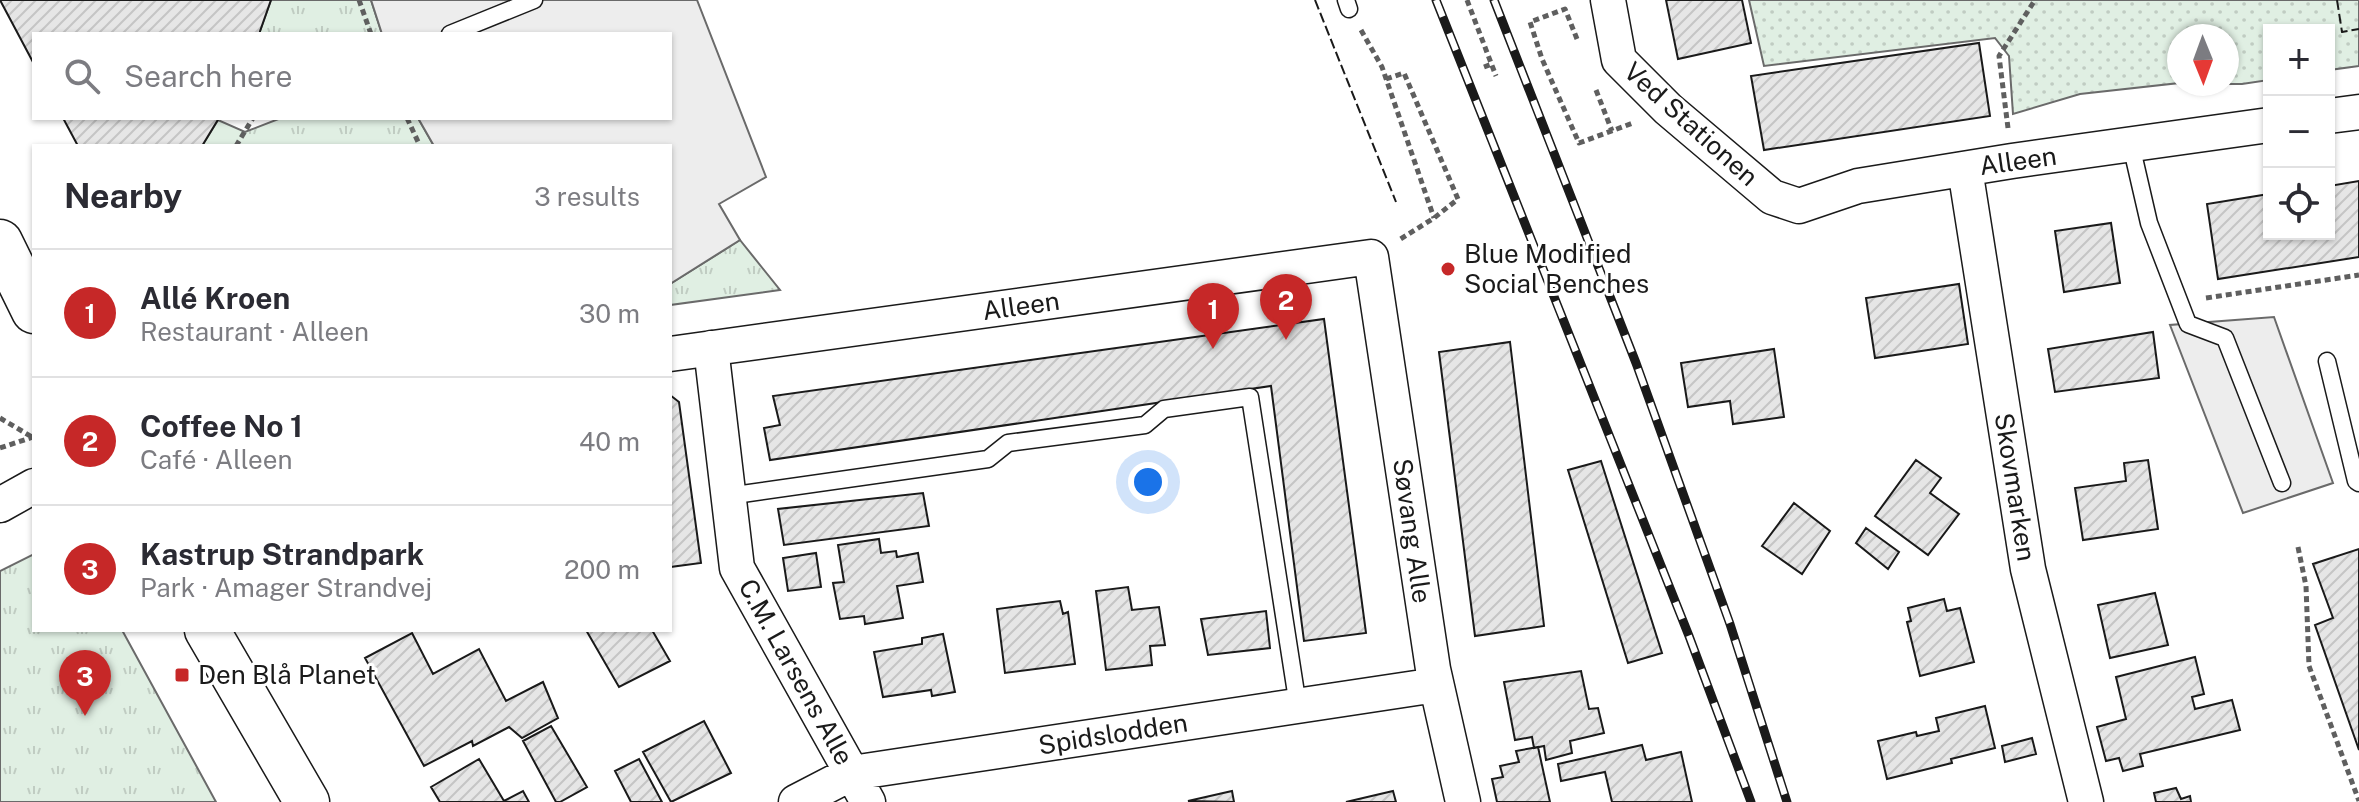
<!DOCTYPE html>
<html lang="en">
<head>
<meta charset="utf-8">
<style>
  body { margin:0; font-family:"Public Sans",sans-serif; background:#f2f2f3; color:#2b2b33 }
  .controls { position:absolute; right:24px; top:24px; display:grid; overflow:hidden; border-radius:0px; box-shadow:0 2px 6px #0004 }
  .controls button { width:72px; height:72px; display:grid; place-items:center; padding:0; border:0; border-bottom:2px solid #e1e1e2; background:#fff; color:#2b2b33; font:40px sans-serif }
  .compass { position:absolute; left:2167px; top:24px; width:72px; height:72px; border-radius:50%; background:#fff; box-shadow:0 2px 6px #0004; rotate:179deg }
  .you { position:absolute; left:1148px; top:482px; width:28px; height:28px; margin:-20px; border:6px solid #fff; border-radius:50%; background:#1a73e8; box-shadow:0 0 0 12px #1a73e833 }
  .badge { display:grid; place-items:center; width:52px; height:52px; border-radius:50%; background:#c62828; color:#fff; font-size:26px; font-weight:700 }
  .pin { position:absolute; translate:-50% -66px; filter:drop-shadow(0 2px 4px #0008) }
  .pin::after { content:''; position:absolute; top:42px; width:28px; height:24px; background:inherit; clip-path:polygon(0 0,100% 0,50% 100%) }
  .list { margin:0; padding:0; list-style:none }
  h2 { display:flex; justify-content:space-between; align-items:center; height:104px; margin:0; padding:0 32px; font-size:34px }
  h2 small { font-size:26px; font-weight:400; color:#7c7c81 }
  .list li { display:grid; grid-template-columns:52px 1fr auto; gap:24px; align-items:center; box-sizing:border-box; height:128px; padding:0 32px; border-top:2px solid #e1e1e2 }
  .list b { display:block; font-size:30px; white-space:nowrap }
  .list p { margin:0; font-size:26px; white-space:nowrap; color:#7c7c81 }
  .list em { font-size:26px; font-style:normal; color:#7c7c81 }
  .icon { flex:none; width:44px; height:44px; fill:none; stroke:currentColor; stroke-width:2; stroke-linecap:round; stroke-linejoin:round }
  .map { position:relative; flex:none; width:2359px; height:802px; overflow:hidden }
  .search { position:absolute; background:#fff; box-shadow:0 2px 6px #0004; left:32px; top:32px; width:640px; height:88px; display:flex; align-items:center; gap:20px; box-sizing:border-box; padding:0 28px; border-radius:0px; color:#7c7c81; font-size:30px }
  .panel { position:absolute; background:#fff; box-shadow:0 2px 6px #0004; left:32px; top:144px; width:640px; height:488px; border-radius:0px }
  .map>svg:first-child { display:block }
  .grass { fill:url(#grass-tufts); stroke:#6a6a6a; stroke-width:2 }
  .garden { fill:url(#garden-dots); stroke:#6a6a6a; stroke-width:2 }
  .parking { fill:#ededed; stroke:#6a6a6a; stroke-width:2 }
  .building { fill:url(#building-hatch); stroke:#1a1a1a; stroke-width:2 }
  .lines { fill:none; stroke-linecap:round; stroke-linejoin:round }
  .lane-casing { stroke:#1a1a1a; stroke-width:19 }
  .street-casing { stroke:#1a1a1a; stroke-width:37 }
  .secondary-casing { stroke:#1a1a1a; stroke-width:47 }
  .path { stroke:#5f5f5f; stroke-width:5; stroke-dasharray:6 4; stroke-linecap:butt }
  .lane { stroke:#fff; stroke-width:16 }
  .street { stroke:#fff; stroke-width:34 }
  .secondary { stroke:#fff; stroke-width:44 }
  .rail-casing { stroke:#1a1a1a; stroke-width:9 }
  .rail { stroke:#fff; stroke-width:6; stroke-dasharray:18; stroke-linecap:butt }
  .fence { stroke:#1a1a1a; stroke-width:2; stroke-dasharray:10 4; stroke-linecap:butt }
  .poi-dot { fill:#c62828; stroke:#fff; stroke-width:3 }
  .labels { text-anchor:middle; stroke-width:6; stroke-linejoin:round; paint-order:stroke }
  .street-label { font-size:26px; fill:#1a1a1a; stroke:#fff }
  .poi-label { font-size:26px; fill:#1a1a1a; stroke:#fff; text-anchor:start }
</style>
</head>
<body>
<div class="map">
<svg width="2359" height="802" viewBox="0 0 2359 802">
  <defs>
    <pattern id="grass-tufts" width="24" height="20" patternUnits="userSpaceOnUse" patternTransform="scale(2)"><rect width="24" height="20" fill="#e0efe3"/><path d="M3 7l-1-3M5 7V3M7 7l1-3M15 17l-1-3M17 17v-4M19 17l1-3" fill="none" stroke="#c0ccc2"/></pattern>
    <pattern id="garden-dots" width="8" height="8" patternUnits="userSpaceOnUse" patternTransform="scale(2)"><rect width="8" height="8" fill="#e0efe3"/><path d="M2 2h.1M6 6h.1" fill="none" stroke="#c0ccc2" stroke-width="1.8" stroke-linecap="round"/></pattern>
    <pattern id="building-hatch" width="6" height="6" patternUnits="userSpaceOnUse" patternTransform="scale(2)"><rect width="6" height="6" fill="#e6e6e6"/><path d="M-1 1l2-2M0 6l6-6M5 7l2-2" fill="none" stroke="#c5c5c5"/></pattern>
  </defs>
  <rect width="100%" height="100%" fill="#fff"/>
  <path class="grass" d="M271,0H371L382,34H259Z
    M281,118H418L434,146H202L218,120L245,132Z
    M740,240L780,290L670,305V284Z
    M34,554V630H122L216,802H0V571Z"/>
  <path class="garden" d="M1749,0H2359V66L2329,70V30H2269V80L2242,84H2227V36H2179V83L2080,94L2013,114L2009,56L1995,38L1764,66Z"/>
  <path class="parking" d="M371,0H697L766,177L719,204L740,240L670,284V146H434L418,118H670V34H382Z
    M2274,317L2333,483L2243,513L2170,325Z"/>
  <path class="building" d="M0,0H271L259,34H34V64Z
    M1666,0H1742L1751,43L1678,59Z
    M1979,43L1990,116L1764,150L1751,76Z
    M63,118H219L202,146H78Z
    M2359,181V257L2218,279L2207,204L2269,194V234H2329V186Z
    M2111,223L2120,283L2064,292L2055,231Z
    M1959,284L1968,344L1875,358L1866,298Z
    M1324,319L1366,633L1304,641L1271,386L770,460L764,428L780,425L773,396Z
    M2153,332L2159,378L2055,392L2048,349Z
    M1510,342L1544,626L1475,636L1439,352Z
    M1774,349L1784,417L1733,424L1730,401L1688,407L1681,363Z
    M670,395L679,402L701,563L670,567Z
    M1916,460L1941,478L1930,493L1959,514L1928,555L1875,516Z
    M2148,460L2158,529L2083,540L2075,488L2126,481L2124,463Z
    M1601,461L1662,653L1628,663L1568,470Z
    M923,493L929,526L784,545L778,509Z
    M1794,503L1830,531L1802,574L1762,546Z
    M1866,528L1899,552L1888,569L1856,543Z
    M879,539L881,553L896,551L897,557L918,553L923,582L897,586L903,618L865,624L864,616L840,619L833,583L844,582L838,545Z
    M2359,549V750L2315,625L2333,618L2313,564Z
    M816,553L821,587L788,591L783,558Z
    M1128,587L1132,610L1159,607L1165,645L1150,646L1152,665L1106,670L1096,591Z
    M2155,593L2168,645L2110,658L2098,605Z
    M1944,599L1947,611L1960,608L1974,662L1920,676L1907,622L1911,621L1908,608Z
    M1060,601L1063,614L1068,612L1075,664L1005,673L997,609Z
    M1266,611L1270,648L1208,655L1201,619Z
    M586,630H652L670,661L619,687Z
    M412,633L433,674L479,649L506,701L543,682L558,718L522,738L509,727L473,746L472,741L424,766L365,658Z
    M943,634L955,692L932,696L931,690L883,697L874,652L922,644V638Z
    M2195,657L2204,694L2192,697L2195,709L2232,700L2240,730L2140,754L2143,766L2123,771L2119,758L2106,761L2097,727L2126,719L2116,677Z
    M1581,671L1589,709L1598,708L1604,733L1570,741L1572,753L1546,760L1544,746L1534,748L1532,737L1515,740L1504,682Z
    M1985,706L1995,748L1951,759L1952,763L1887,779L1878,741L1916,732L1917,736L1939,731L1936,718Z
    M704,721L731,773L671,802L643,752Z
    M551,726L587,787L560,802H556L523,741Z
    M2032,738L2036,754L2005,762L2002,746Z
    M1642,745L1646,760L1681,752L1692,802H1612L1605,772L1561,781L1558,764Z
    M1538,747L1550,802H1497L1492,779L1503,777L1500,766L1519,762L1516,751Z
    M479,759L504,801L523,791L529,802H440L431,787Z
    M639,759L662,802H631L615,771Z
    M2176,788L2181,799L2190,796L2191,802H2156L2154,793Z
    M1232,791L1234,802L1188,801Z
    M1393,791L1396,802H1346Z"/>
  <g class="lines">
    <g class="lane-casing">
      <path id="lane" d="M1346,0L1349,9
        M450,34L534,0
        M2131,145L2149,223L2188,324L2225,338L2282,483
        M2327,361L2356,481L2359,483
        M728,496L988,459L1008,443L1145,425L1164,409L1250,397L1298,706"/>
    </g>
    <g class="street-casing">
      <path id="street" d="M1608,0L1619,60L1668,109L1772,197L1799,206L1858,186L2012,161L2269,125
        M2329,116L2359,112
        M1965,169L2028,569L2086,802
        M711,348L737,568L868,802
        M670,354L1371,257L1433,669L1463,802
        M0,505L34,486
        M796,802L852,773L1436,685"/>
    </g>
    <g class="secondary-casing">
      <path id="secondary" d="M0,242L34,311
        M207,630L307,802"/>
    </g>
    <path class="path" d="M359,0L371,34
      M1467,0L1496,76
      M1361,30L1382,67L1434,218
      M1577,39L1565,9L1530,22L1542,59L1579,143L1633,123
      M1484,67L1492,64
      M1386,79L1404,73L1458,199L1434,218L1399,240
      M1596,90L1612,131
      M407,118L420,146
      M2008,128L1999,56L2035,0
      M236,146L253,118
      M2206,298L2359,275
      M0,418L32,437
      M0,448L33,437
      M2298,547L2306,586L2309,666L2359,801"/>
    <use href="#lane" class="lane"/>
    <use href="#street" class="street"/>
    <use href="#secondary" class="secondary"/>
    <g class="rail-casing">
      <path id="rail" d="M1436,0L1689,636L1751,802
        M1494,0L1636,363L1730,624L1787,802"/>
    </g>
    <use href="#rail" class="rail"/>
    <path class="fence" d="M1315,0L1396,202
      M2337,0L2342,32L2359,29"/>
  </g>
  <g class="poi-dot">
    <circle cx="1448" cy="269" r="8"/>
    <rect x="174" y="667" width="16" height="16" rx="4"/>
  </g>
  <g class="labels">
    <g class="street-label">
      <text transform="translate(1691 124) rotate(42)" y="9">Ved Stationen</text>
      <text transform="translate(2018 161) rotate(-8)" y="9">Alleen</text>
      <text transform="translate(1021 306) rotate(-8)" y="9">Alleen</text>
      <text transform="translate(2015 487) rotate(81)" y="9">Skovmarken</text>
      <text transform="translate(1412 531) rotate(82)" y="9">Søvang Alle</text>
      <text transform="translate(796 672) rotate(61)" y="9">C.M. Larsens Alle</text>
      <text transform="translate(1113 734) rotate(-9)" y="9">Spidslodden</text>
    </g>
    <g class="poi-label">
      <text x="1464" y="263">Blue Modified<tspan x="1464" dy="30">Social Benches</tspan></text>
      <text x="198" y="684">Den Blå Planet</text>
    </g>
  </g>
</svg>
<div class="controls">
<button>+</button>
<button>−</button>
<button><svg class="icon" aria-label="locate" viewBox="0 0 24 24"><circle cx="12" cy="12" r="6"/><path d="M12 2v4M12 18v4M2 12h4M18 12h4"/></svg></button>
</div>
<svg class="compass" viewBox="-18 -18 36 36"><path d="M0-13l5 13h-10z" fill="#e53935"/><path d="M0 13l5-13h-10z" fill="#7c7c81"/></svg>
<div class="you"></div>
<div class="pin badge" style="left:1213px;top:349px">1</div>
<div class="pin badge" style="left:1286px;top:340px">2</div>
<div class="pin badge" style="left:85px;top:716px">3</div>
<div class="search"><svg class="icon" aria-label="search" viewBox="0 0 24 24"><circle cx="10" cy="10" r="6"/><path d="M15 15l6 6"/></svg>Search here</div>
<section class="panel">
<h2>Nearby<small>3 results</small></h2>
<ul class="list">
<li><span class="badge">1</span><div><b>Allé Kroen</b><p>Restaurant · Alleen</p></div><em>30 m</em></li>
<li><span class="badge">2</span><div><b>Coffee No 1</b><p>Café · Alleen</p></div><em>40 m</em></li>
<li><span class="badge">3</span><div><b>Kastrup Strandpark</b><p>Park · Amager Strandvej</p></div><em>200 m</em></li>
</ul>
</section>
</div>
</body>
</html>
